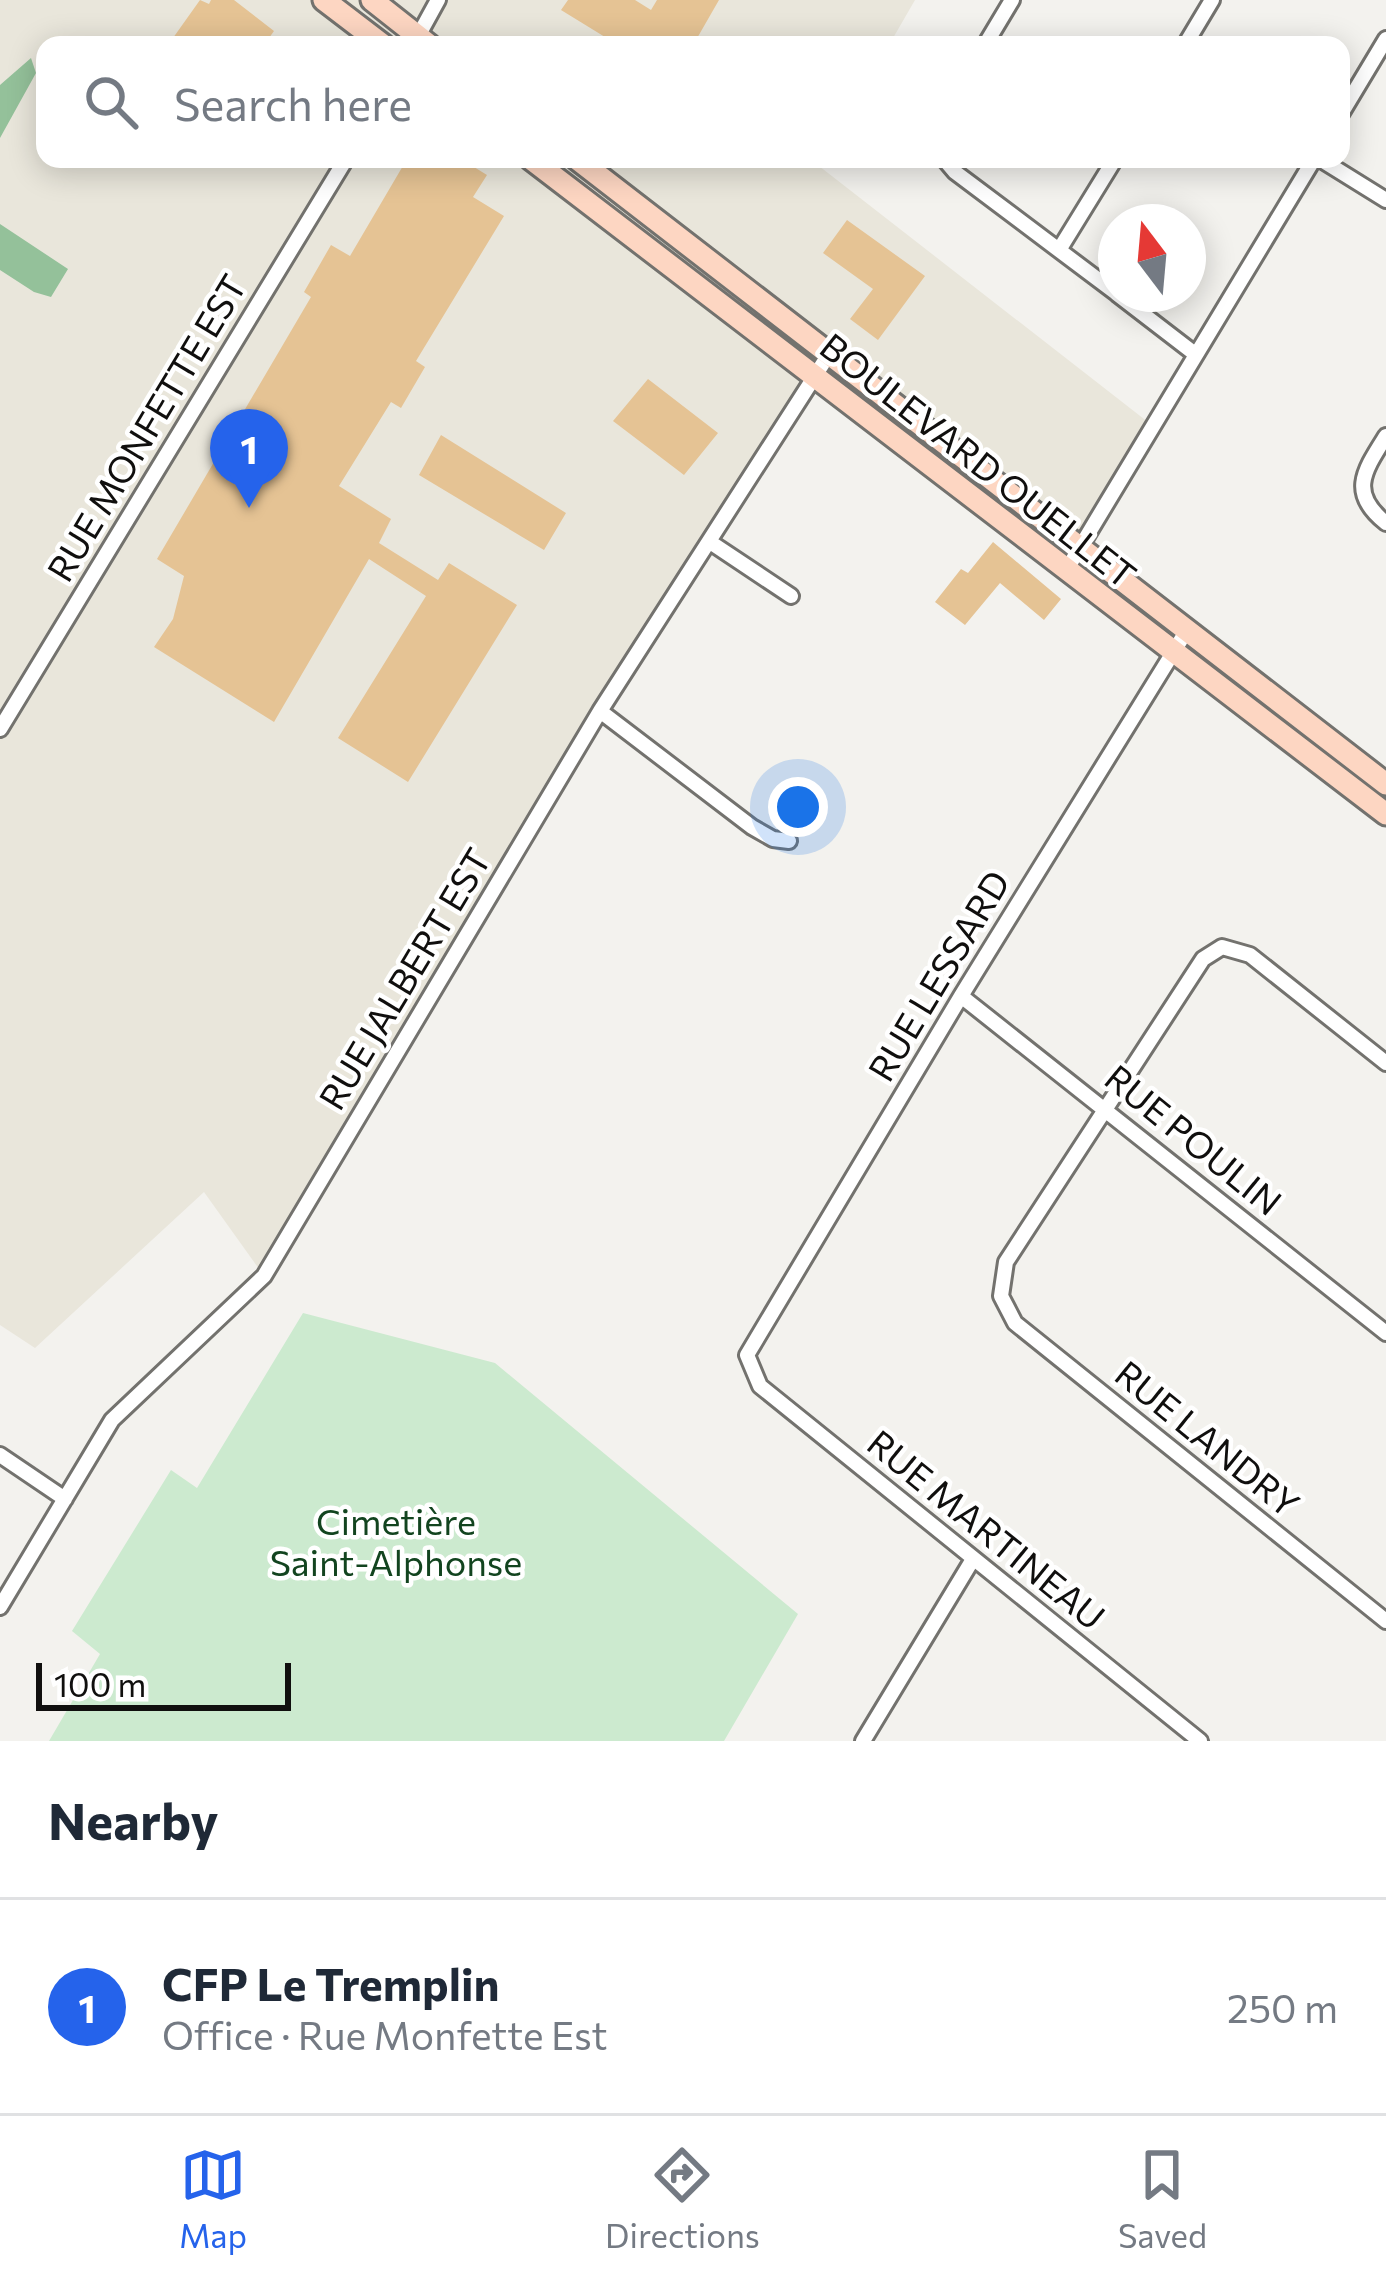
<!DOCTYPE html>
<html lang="en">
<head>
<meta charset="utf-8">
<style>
  body { margin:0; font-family:Commissioner,sans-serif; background:#f6f6f7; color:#1f2937 }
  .compass { position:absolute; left:1098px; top:204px; width:108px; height:108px; border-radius:50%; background:#fff; box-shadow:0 6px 30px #0003; rotate:344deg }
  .scale { position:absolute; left:36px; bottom:30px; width:255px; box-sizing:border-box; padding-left:12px; border:6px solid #100f0e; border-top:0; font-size:33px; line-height:42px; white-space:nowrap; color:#100f0e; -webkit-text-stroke:9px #fff; paint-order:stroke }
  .you { position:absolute; left:798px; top:807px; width:42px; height:42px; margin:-30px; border:9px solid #fff; border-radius:50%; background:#1a73e8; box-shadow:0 0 0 18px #1a73e833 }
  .badge { display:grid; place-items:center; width:78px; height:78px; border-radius:50%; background:#2563eb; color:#fff; font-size:39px; font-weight:700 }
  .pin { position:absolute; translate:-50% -99px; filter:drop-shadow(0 3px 6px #0008) }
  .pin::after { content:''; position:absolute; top:63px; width:42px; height:36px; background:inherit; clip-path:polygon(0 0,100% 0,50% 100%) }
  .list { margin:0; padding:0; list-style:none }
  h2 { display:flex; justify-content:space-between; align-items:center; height:156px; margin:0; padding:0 48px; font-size:51px }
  h2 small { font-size:39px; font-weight:400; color:#747a83 }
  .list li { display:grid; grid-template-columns:78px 1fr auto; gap:36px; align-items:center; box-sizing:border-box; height:216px; padding:0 48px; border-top:3px solid #e0e1e3 }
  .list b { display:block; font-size:45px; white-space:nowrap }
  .list p { margin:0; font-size:39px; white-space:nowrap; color:#747a83 }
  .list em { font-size:39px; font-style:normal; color:#747a83 }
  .icon { flex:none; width:66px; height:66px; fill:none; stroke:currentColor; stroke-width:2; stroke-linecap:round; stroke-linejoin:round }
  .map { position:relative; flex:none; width:1386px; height:1741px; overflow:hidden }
  .search { position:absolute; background:#fff; box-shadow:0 6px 30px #0003; left:36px; right:36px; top:36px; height:132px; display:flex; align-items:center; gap:30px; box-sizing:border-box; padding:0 42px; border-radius:24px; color:#747a83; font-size:45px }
  .sheet { height:372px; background:#fff }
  nav { display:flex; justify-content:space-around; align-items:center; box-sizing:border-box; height:168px; border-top:3px solid #e0e1e3; background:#fff; font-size:33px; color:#747a83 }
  nav a { display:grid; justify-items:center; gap:6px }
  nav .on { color:#2563eb }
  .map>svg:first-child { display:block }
  .built { fill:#e9e6db }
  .green { fill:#cceacf }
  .forest { fill:#94c19a }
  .building { fill:#e5c394 }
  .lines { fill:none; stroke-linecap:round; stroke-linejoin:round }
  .street-casing { stroke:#73726e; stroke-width:20 }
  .secondary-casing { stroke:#73726e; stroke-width:27 }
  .street { stroke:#fff; stroke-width:14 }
  .secondary { stroke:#fdd6c2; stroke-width:21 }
  .labels { text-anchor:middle; stroke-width:9; stroke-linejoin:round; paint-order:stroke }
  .street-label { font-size:36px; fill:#100f0e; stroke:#fff }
  .park-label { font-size:36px; fill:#12441f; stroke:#fff }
</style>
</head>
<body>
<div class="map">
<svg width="1386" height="1741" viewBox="0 0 1386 1741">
  <rect width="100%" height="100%" fill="#f3f2ee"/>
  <path class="built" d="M0,0H915L889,45H45V159H822L819,166L1153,426L1067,569L816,378L600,711L264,1276L204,1192L35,1348L0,1325Z"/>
  <path class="green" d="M303,1313L495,1363L798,1614L724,1741H49L100,1654L72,1631L171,1470L197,1488Z"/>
  <path class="forest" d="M31,58L36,73L0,138V85Z
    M0,224L68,269L51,297L34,292L0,270Z"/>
  <path class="building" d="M200,0L209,4L211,0H234L274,31L264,45H168Z
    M568,0H635L651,10L657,0H719L696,40L704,45H618L561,10Z
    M407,159H461L487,175L473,197L504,216L416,361L425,367L401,408L391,402L339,486L391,519L379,543L438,580L449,563L517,605L408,782L338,738L426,596L369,559L274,722L154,647L173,619L184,576L157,559L311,297L304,292L331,245L350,256Z
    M847,220L925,276L878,340L850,319L873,289L823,253Z
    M648,379L718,433L684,475L613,421Z
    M441,435L566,513L544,550L419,475Z
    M993,542L1061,599L1044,620L1000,583L965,625L935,602L961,569L968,573Z"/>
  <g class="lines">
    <g class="street-casing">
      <path id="street" d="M416,40L438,0
        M985,45L1012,0
        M1185,45L1212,0
        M1341,114L1386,39
        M944,159L955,172L1116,293
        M1320,159L1386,200
        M1059,250L1115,159
        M1117,294L1195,354
        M1386,436C1364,471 1348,493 1386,523
        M710,542L791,596
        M1067,569L1314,159
        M1187,630L961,996L747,1355L760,1386L1200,1741
        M600,711L752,827L773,839L789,841
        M0,729L346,159
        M961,996L1386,1333
        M1386,1063L1250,955L1222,947L1203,959L1006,1262L1001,1296L1015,1323L1386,1621
        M0,1455L65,1499
        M0,1607L112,1420L264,1276L600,711L829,354
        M863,1741L973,1559"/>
    </g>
    <g class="secondary-casing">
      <path id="secondary" d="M324,0L383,45
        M372,0L429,45
        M531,159L1386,814
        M577,159L1386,784"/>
    </g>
    <use href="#street" class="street"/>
    <use href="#secondary" class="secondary"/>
  </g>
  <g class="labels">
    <g class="street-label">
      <text transform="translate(147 428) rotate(-59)" y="13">RUE MONFETTE EST</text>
      <text transform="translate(978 461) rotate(38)" y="13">BOULEVARD OUELLET</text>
      <text transform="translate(939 976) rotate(-59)" y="13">RUE LESSARD</text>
      <text transform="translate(405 979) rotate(-59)" y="13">RUE JALBERT EST</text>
      <text transform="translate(1193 1140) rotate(39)" y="13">RUE POULIN</text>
      <text transform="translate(1207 1439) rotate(39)" y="13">RUE LANDRY</text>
      <text transform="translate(986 1530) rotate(39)" y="13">RUE MARTINEAU</text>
    </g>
    <g class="park-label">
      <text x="396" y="1535">Cimetière<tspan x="396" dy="41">Saint-Alphonse</tspan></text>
    </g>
  </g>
</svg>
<svg class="compass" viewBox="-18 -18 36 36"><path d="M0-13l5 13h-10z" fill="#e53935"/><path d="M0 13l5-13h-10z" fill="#747a83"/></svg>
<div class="scale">100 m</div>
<div class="you"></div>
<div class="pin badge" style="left:249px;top:508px">1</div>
<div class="search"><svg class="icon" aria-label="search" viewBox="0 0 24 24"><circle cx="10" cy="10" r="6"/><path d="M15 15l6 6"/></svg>Search here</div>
</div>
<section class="sheet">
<h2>Nearby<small></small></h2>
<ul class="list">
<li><span class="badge">1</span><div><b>CFP Le Tremplin</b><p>Office · Rue Monfette Est</p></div><em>250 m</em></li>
</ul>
</section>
<nav>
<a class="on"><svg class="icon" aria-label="map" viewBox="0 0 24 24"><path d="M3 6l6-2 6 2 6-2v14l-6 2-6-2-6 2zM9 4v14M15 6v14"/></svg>Map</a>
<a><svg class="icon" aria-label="directions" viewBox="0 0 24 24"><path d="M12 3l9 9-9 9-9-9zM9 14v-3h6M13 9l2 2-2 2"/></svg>Directions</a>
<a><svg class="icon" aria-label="saved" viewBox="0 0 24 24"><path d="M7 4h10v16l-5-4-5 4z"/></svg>Saved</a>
</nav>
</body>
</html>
